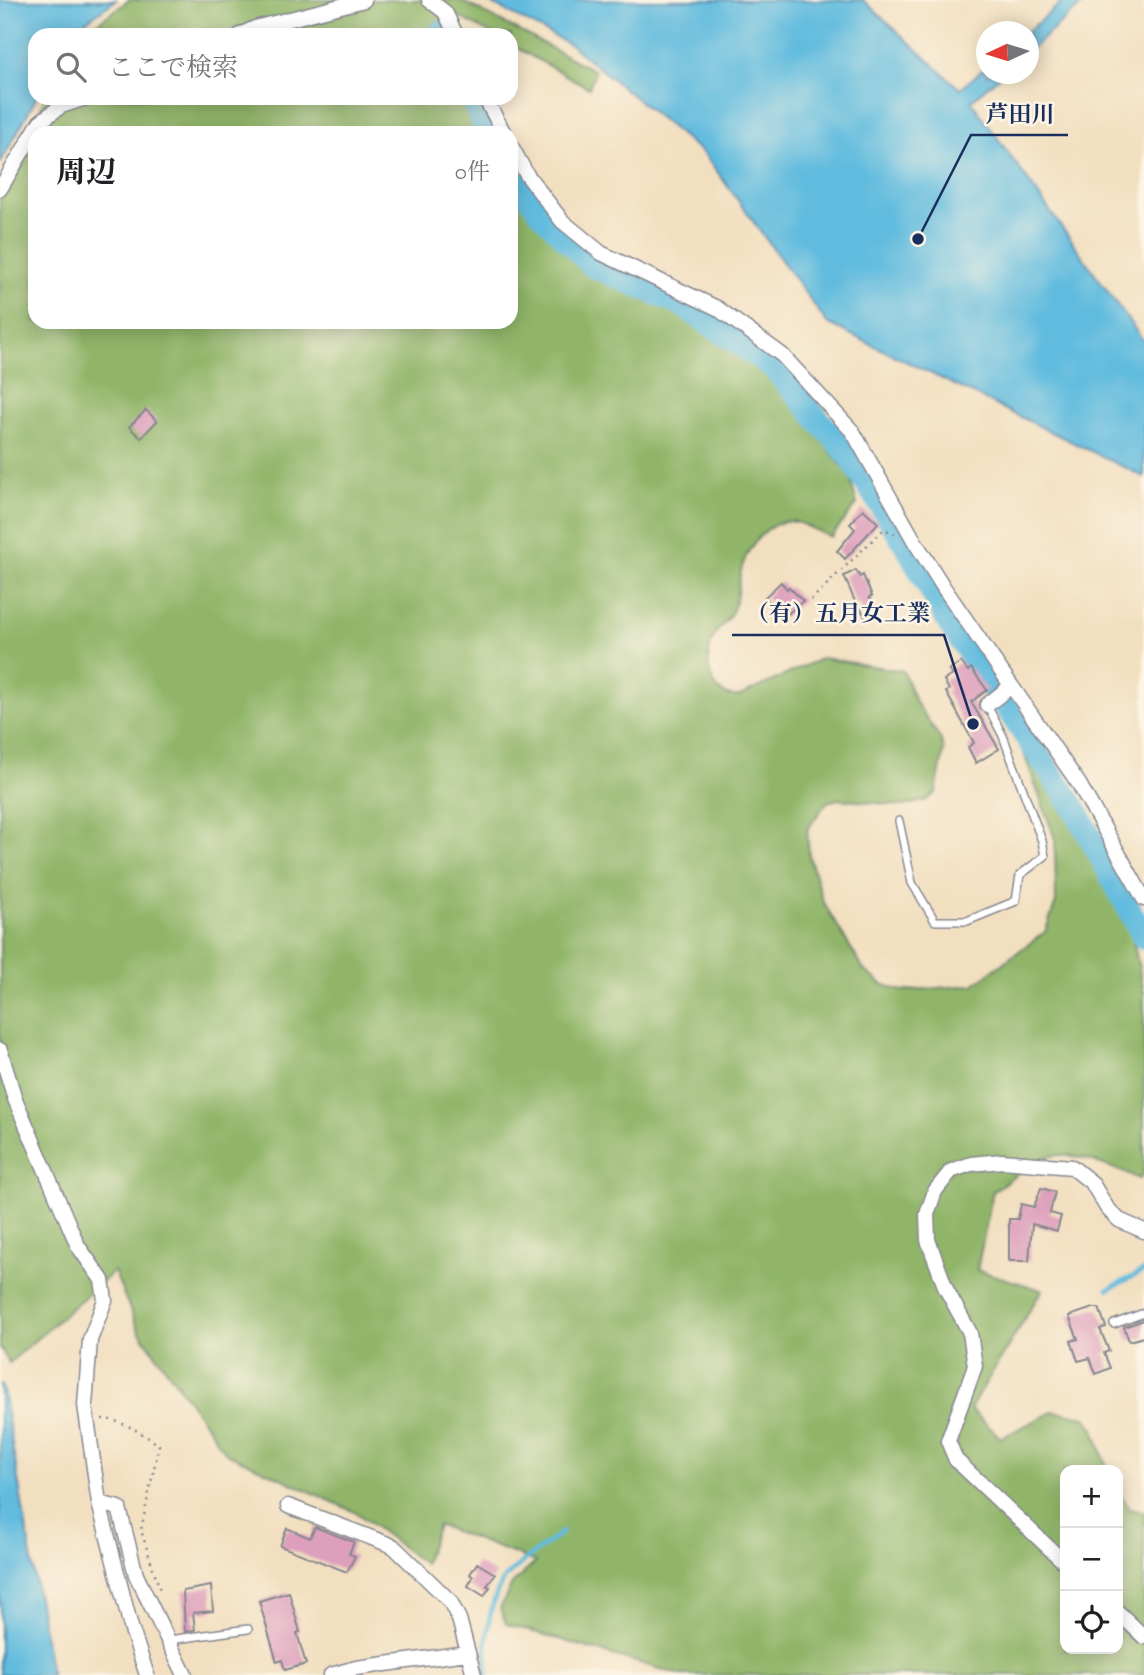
<!DOCTYPE html>
<html lang="ja">
<head>
<meta charset="utf-8">
<style>
  body { margin:0; font-family:"Sorts Mill Goudy","Noto Serif JP",serif; background:#f6f6f6; color:#202124 }
  .controls { position:absolute; right:21px; bottom:21px; display:grid; overflow:hidden; border-radius:14px; box-shadow:0 4px 18px #0003 }
  .controls button { width:63px; height:63px; display:grid; place-items:center; padding:0; border:0; border-bottom:2px solid #e0e0e0; background:#fff; color:#202124; font:35px sans-serif }
  .compass { position:absolute; left:976px; top:21px; width:63px; height:63px; border-radius:50%; background:#fff; box-shadow:0 4px 18px #0003; rotate:266deg }
  .list { margin:0; padding:0; list-style:none }
  h2 { display:flex; justify-content:space-between; align-items:center; height:91px; margin:0; padding:0 28px; font-size:30px }
  h2 small { font-size:23px; font-weight:400; color:#757577 }
  .icon { flex:none; width:38px; height:38px; fill:none; stroke:currentColor; stroke-width:2; stroke-linecap:round; stroke-linejoin:round }
  .map { position:relative; flex:none; width:1144px; height:1675px; overflow:hidden }
  .search { position:absolute; background:#fff; box-shadow:0 4px 18px #0003; left:28px; top:28px; width:490px; height:77px; display:flex; align-items:center; gap:18px; box-sizing:border-box; padding:0 24px; border-radius:21px; color:#757577; font-size:26px }
  .panel { position:absolute; background:#fff; box-shadow:0 4px 18px #0003; left:28px; top:126px; width:490px; height:203px; border-radius:21px }
  .map>svg:first-child { display:block }
  .forest { fill:#90b569; stroke:#567264; stroke-width:2 }
  .water { fill:#61bbde; stroke:#3e759e; stroke-width:2 }
  .lines { fill:none; stroke-linecap:round; stroke-linejoin:round }
  .stream { stroke:#61bbde; stroke-width:4.5 }
  .river { stroke:#61bbde; stroke-width:24 }
  .building { fill:#dd9fbb }
  .lane-casing { stroke:#86878f; stroke-width:10 }
  .street-casing { stroke:#86878f; stroke-width:17 }
  .path { stroke:#86878f; stroke-width:2.5; stroke-dasharray:2 5; stroke-linecap:butt }
  .lane { stroke:#fff; stroke-width:7 }
  .street { stroke:#fff; stroke-width:14 }
  .leader { fill:none; stroke:#1b2f5e; stroke-width:2.5 }
  .callout-dot { fill:#1b2f5e; stroke:#fcf5e5; stroke-width:2.5 }
  .callout-label { font-size:23px; text-anchor:middle; font-weight:bold; fill:#1b2f5e; stroke:#fcf5e5; stroke-width:5; stroke-linejoin:round; paint-order:stroke }
</style>
</head>
<body>
<div class="map">
<svg width="1144" height="1675" viewBox="0 0 1144 1675">
  <rect width="100%" height="100%" fill="#fcf5e5"/>
  <filter id="ink" filterUnits="userSpaceOnUse"><feTurbulence type="fractalNoise" baseFrequency=".0143" numOctaves="2"/><feDisplacementMap in="SourceGraphic" scale="14" xChannelSelector="R" yChannelSelector="G"/><feConvolveMatrix kernelMatrix="1 2 1 2 8 2 1 2 1" color-interpolation-filters="sRGB"/></filter>
  <filter id="wash" filterUnits="userSpaceOnUse"><feTurbulence type="fractalNoise" baseFrequency=".00686" numOctaves="4" result="noise"/><feDisplacementMap in="SourceGraphic" scale="28" xChannelSelector="R" yChannelSelector="G"/><feGaussianBlur stdDeviation="1.57" result="paint"/><feColorMatrix in="noise" values="0 0 0 0 0 0 0 0 0 0 0 0 0 0 0 0 0 1.4 0 .05"/><feComposite in="paint" operator="in"/></filter>
  <g filter="url(#wash)">
    <rect width="100%" height="100%" fill="#f2dfc0"/>
    <path class="forest" d="M129,0H460L595,71L589,88L511,45V35H493L445,9L438,35H81Z
      M45,98H461L479,133H35V322H511V181L584,264L710,328L760,361L849,475L857,504L831,537C821,533 799,521 790,521C766,522 748,547 742,567C738,581 738,597 733,610C729,620 719,627 714,636C702,659 709,700 740,696L822,658L903,671L915,701L940,738L944,749L936,793L927,800L904,806L838,799L827,802L807,830L809,856L823,902L864,970L882,984L902,991L973,985L1045,932L1056,902L1055,839L1018,737L1035,727L1132,934L1144,993V1169L1140,1179C1116,1170 1070,1147 1045,1158C1027,1165 1010,1180 993,1191L977,1270L1042,1290L970,1409L1001,1438L1054,1411L1085,1417L1093,1427L1108,1470H1065V1649H1118V1490L1130,1509L1144,1511V1675H681L506,1624L500,1608L512,1584L536,1562L438,1525L424,1564L357,1513L226,1453L139,1331L114,1271L9,1363L0,1347V199Z"/>
    <path class="water" d="M0,0H116L72,31L69,35H35L36,98L0,164Z
      M485,0H863L960,89L986,67V74H1002L971,101L1144,342V477L827,323L705,155L571,45Z
      M1065,0H1087L1029,51L1028,31Z
      M0,1383L3,1390L51,1675H0Z"/>
    <g class="lines">
      <path class="stream" d="M1108,1289L1144,1271
        M487,1675C484,1648 488,1597 507,1576C522,1560 545,1547 562,1532"/>
      <path class="river" d="M442,32L444,35
        M472,98L488,133
        M511,174L545,217L593,266L681,304L773,367L848,454L906,545L949,623L1077,812L1144,937"/>
    </g>
    <g id="blocks">
      <path class="building" d="M146,410L157,421L141,438L129,427Z
        M863,509L878,523L845,559L837,551L855,529L850,524Z
        M856,570L860,577L863,575L872,596L869,597L877,613L866,619L858,603L856,604L844,576Z
        M781,582L787,589L789,587L803,601L783,618L765,597Z
        M961,662L968,671L971,668L987,690L971,702L999,749L976,763L968,747L974,743L946,692L949,690L944,680L953,675L949,670Z
        M1041,1188L1055,1192L1050,1213L1061,1216L1057,1231L1032,1224L1029,1261H1009V1219H1018L1021,1204L1034,1207Z
        M1093,1308H1099L1106,1327L1100,1329L1109,1351L1104,1353L1110,1368L1096,1374L1090,1358L1078,1361L1071,1341L1078,1339L1069,1316Z
        M1144,1320V1337L1129,1341L1124,1327Z
        M315,1527L354,1542L349,1554L355,1556L347,1572L280,1546L287,1528L310,1538Z
        M477,1563L495,1574L487,1586L490,1587L484,1596L468,1586L473,1577L470,1574Z
        M211,1586L213,1611L193,1613L195,1630L185,1632L183,1591Z
        M289,1592L300,1632L297,1633L306,1664L285,1670L282,1660L277,1662L259,1601Z"/>
    </g>
  </g>
  <g filter="url(#ink)">
    <use href="#blocks" fill-opacity="0" stroke="#86878f" stroke-width="2"/>
    <g class="lines">
      <g class="lane-casing">
        <path id="lane" d="M899,821L912,883L935,921H967L1016,901L1020,875L1045,856L1042,841L1003,736L987,705
          M1114,1324L1144,1313
          M169,1640L248,1629"/>
      </g>
      <g class="street-casing">
        <path id="street" d="M429,0L445,12L456,35
          M240,35L255,28L364,0
          M485,98L504,133
          M511,146L527,175L562,221L601,253L717,308L782,355L853,432L915,542L944,588L1079,784L1144,899
          M0,189L40,122L61,106L86,98
          M987,705L1011,686
          M0,1050L15,1099L78,1246L102,1280L105,1300L90,1340L85,1405L99,1503L131,1627L147,1675
          M99,1503L119,1508L136,1575L185,1675
          M288,1506L393,1546L450,1601L459,1619L474,1675
          M1065,1563L956,1460L948,1441L975,1366L970,1333L946,1289L928,1240L927,1214L935,1191L951,1171L971,1164L1002,1161L1072,1167L1092,1183L1107,1208L1119,1220L1144,1231
          M1118,1612L1144,1637
          M331,1675L356,1668L467,1653"/>
      </g>
      <path class="path" d="M811,600L884,529L895,534
        M102,1419C121,1419 143,1434 159,1445L141,1530L160,1590"/>
      <use href="#lane" class="lane"/>
      <use href="#street" class="street"/>
    </g>
  </g>
  <path class="leader" d="M918 239L971 135H1068M973 724L944 635H732"/>
  <g class="callout-dot">
    <circle cx="918" cy="239" r="7"/>
    <circle cx="973" cy="724" r="7"/>
  </g>
  <g class="callout-label">
    <text x="1020" y="122">芦田川</text>
    <text x="838" y="621">（有）五月女工業</text>
  </g>
</svg>
<div class="controls">
<button>+</button>
<button>−</button>
<button><svg class="icon" aria-label="locate" viewBox="0 0 24 24"><circle cx="12" cy="12" r="6"/><path d="M12 2v4M12 18v4M2 12h4M18 12h4"/></svg></button>
</div>
<svg class="compass" viewBox="-18 -18 36 36"><path d="M0-13l5 13h-10z" fill="#e53935"/><path d="M0 13l5-13h-10z" fill="#757577"/></svg>
<div class="search"><svg class="icon" aria-label="search" viewBox="0 0 24 24"><circle cx="10" cy="10" r="6"/><path d="M15 15l6 6"/></svg>ここで検索</div>
<section class="panel">
<h2>周辺<small>0件</small></h2>
<ul class="list">
</ul>
</section>
</div>
</body>
</html>
